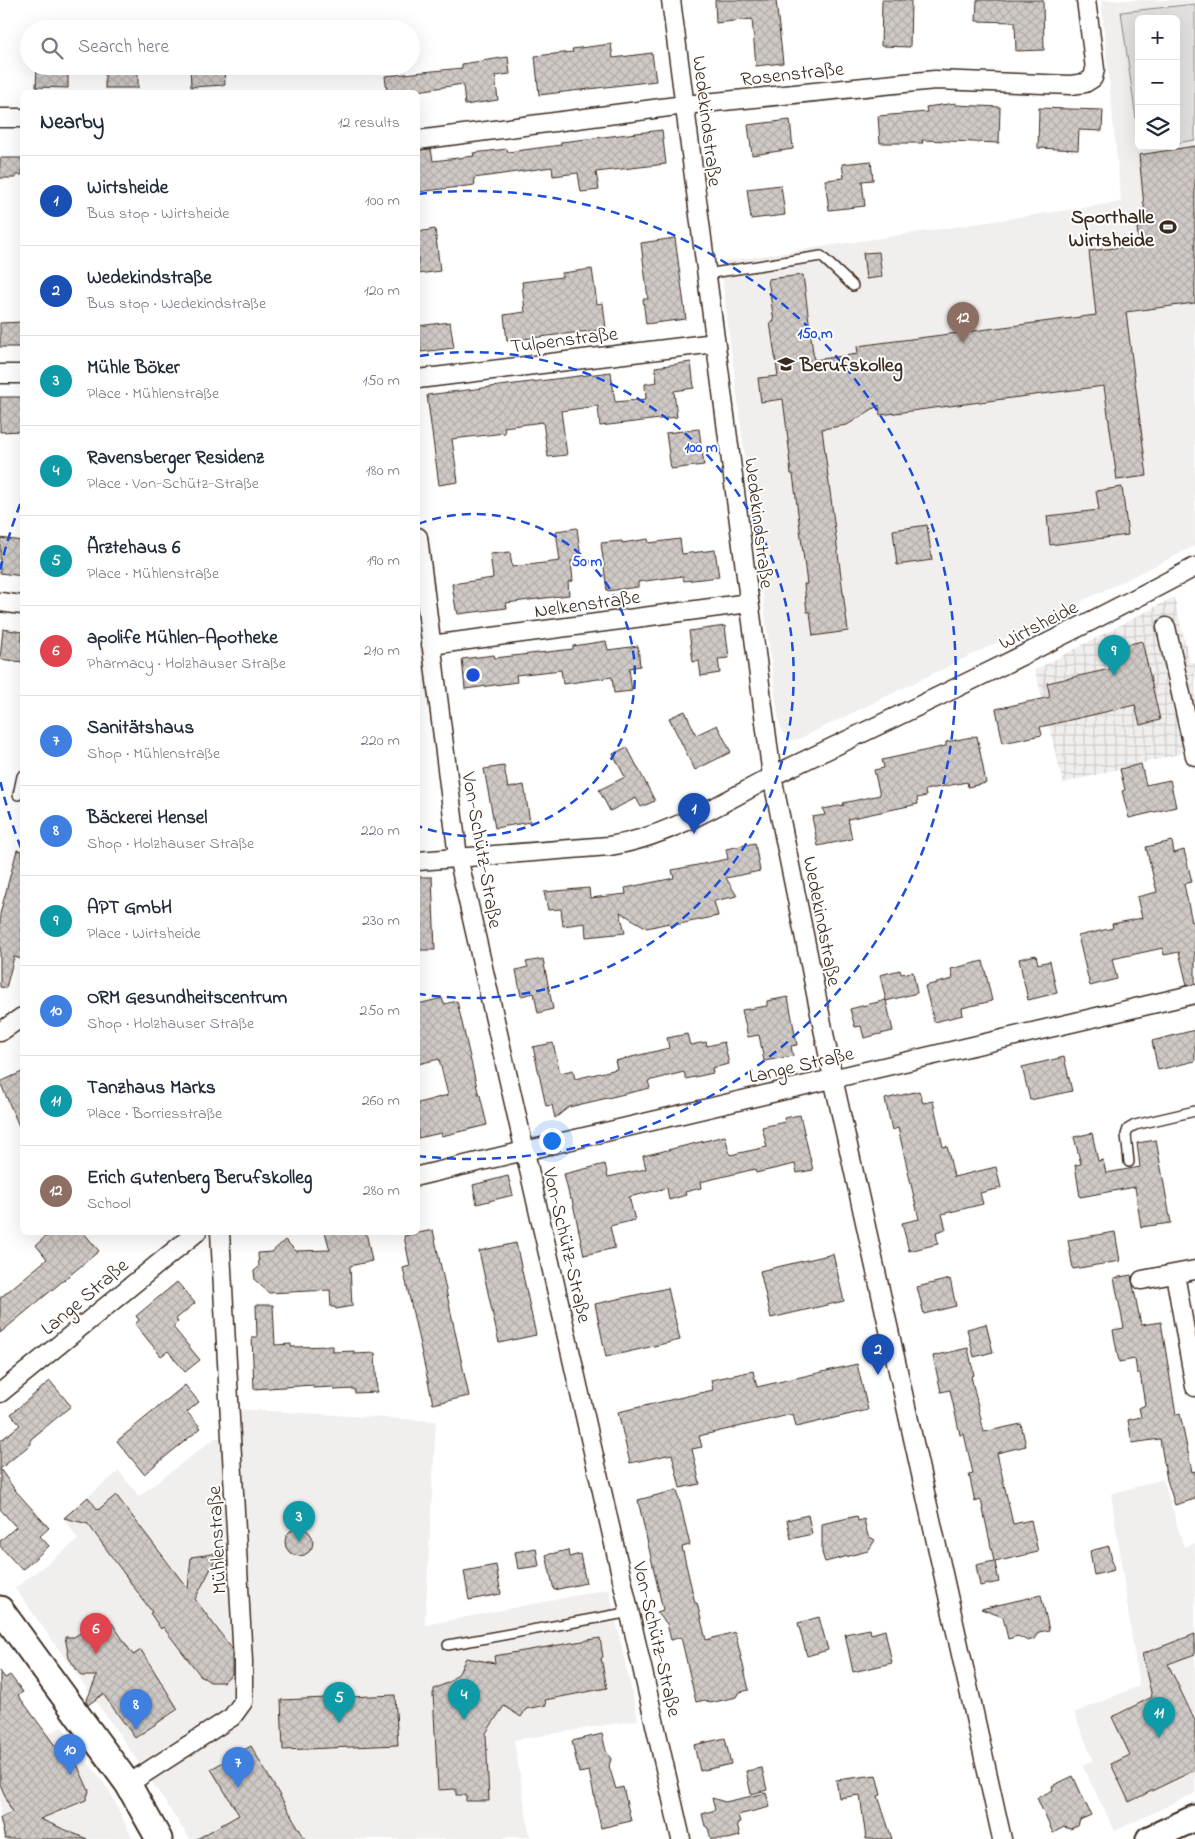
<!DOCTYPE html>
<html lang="en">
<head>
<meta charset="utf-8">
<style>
  body { margin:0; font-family:"Indie Flower",sans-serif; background:#f2f2f3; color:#1f2937 }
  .controls { position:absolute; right:15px; top:15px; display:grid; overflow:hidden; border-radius:8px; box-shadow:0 5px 20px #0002 }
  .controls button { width:45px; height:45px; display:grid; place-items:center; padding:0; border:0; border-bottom:1px solid #e0e1e3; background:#fff; color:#1f2937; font:25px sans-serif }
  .you { position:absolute; left:551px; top:1140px; width:18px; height:18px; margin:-12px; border:4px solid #fff; border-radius:50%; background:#1a73e8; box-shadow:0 0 0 8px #1a73e833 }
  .badge { display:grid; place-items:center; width:32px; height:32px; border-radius:50%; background:#111827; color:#fff; font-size:16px; font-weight:700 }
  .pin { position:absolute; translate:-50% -41px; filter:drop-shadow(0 1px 2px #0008) }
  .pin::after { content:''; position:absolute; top:26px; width:18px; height:15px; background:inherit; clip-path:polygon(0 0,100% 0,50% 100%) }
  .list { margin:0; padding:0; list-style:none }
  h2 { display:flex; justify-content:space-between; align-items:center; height:65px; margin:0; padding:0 20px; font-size:21px }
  h2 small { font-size:16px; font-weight:400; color:#747a83 }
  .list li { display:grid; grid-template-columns:32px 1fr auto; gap:15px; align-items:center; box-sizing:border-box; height:90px; padding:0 20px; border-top:1px solid #e0e1e3 }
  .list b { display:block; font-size:19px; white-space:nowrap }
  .list p { margin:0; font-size:16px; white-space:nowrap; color:#747a83 }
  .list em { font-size:16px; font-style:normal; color:#747a83 }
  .icon { flex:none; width:28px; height:28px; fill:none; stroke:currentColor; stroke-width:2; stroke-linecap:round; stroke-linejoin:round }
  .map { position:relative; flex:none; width:1195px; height:1839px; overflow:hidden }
  .search { position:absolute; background:#fff; box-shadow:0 5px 20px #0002; left:20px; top:20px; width:400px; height:55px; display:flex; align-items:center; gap:12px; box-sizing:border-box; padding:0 18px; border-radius:28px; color:#747a83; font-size:19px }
  .panel { position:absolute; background:#fff; box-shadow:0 5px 20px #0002; left:20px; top:90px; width:400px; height:1145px; border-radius:8px }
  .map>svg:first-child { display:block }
  .built { fill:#f1efee; fill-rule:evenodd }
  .industrial { fill:url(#industrial-grid) }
  .pitch { fill:#e2e0de; stroke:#8e857e }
  .building { fill:url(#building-cross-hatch); stroke:#3b2a1e }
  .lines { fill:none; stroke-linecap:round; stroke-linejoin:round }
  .lane-casing { stroke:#3b2a1e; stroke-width:12 }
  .street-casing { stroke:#3b2a1e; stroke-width:21 }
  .secondary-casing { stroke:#3b2a1e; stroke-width:29 }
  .lane { stroke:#fff; stroke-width:9 }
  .street { stroke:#fff; stroke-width:18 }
  .secondary { stroke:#fff; stroke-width:25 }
  .ring { fill:none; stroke:#1d4ed8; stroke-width:2.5; stroke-dasharray:9 6 }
  .labels { text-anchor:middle; stroke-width:4; stroke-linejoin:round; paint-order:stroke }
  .street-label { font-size:20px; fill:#3b2a1e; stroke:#fff }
  .poi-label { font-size:20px; font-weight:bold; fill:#3b2a1e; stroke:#fff; text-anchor:end }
  .centre { fill:#1d4ed8; stroke:#fff; stroke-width:2.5 }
  .ring-label { font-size:15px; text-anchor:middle; font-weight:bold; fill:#1d4ed8; stroke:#fff; stroke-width:4; stroke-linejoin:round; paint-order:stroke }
</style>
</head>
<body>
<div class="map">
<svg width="1195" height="1839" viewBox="0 0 1195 1839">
  <defs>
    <pattern id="industrial-grid" width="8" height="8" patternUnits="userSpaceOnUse" patternTransform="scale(1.25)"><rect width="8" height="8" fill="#f1efee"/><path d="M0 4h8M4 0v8" fill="none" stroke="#d0cdcc"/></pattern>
    <pattern id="building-cross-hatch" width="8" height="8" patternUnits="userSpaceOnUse" patternTransform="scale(1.25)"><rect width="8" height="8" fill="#cfcac7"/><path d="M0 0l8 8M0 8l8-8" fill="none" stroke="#b3aeaa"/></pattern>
  </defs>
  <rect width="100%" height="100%" fill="#fff"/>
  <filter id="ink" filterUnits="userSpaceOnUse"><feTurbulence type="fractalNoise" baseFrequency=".02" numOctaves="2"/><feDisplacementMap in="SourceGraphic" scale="10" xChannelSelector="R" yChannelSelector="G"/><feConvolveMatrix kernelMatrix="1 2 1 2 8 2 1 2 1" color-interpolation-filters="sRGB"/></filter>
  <g filter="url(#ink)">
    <path class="built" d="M1101,0H1195V546L799,739L791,740L782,732L778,716L720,262L1121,202ZM1139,19H1176V146H1139Z
      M237,1409L436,1421L425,1625L609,1589L638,1720L514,1740L530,1837H504L505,1839H190L124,1741L15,1588L78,1540L63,1517L119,1471L139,1496L215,1438L238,1437Z
      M1163,1479L1184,1547L1195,1543V1793L1115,1831L1082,1765L1093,1760L1074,1713L1139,1686L1111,1494Z
      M62,1727L109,1790L133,1839H5L0,1819V1756Z"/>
    <path class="industrial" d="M1174,597L1190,663L1195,662V750L1063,783L1035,670Z"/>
    <path class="pitch" d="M1195,4V140L1176,143V19H1139V140L1121,12Z"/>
    <path class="building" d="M715,0H776L783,63L756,66L752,19L716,23Z
      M882,0H911L910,47L881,46Z
      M977,0H1043L1044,50L1016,51L1015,22L976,21Z
      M611,44L613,58L652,53L656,81L539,95L535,56L573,52L572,49Z
      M508,57L510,74L495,76L498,100L465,105L463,84L418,91V92H387L385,76L462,68V64Z
      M37,66H68V88L36,87Z
      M105,66H138V88H105Z
      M190,66H224L225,85L191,87Z
      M956,103V105L1000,107L999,143L922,140L923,143H880L878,116L927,112L926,107Z
      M1039,108L1103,110L1102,131L1079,130L1078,150L1038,148Z
      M790,120L793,149L752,155L748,125Z
      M662,130L666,164L596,172L599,190L581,192L578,173L553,176L552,167L474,178L475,185L418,192V150L431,149L433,161L474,156L473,153L507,149L508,152L561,145V142Z
      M1195,146V303L1126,312L1147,476L1117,480L1104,386L880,415L879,405L847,425L822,429L848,631L813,636L810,612H807L804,584H807L793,474H791L789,456H790L783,399L761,402L758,378L778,376L770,322H774L768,279L803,275L814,360L858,354L857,346L1096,315L1089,251L1139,245L1137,228L1146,226L1139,155Z
      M0,158H22V175H16V178H0Z
      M871,161L873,180L862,181L865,206L829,210L825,180L844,178L842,164Z
      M781,185L785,215L751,219L747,189Z
      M435,229L440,271L418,274V232Z
      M675,238L686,319L646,324L643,299H648L641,243Z
      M879,252L882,277L866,279L863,253Z
      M592,269L597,304L603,303L606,329L507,341L504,315L525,312L522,282L562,277V273Z
      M22,322V347H0V323Z
      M450,322L454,348L421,352L418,326Z
      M691,362L694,388L674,391L677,417L600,426L598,406L561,411L567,455L548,457L543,422L504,427L505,433L452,439L458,482L439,485L427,395L611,372L615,402L646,399L645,384L657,382L655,367Z
      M0,397H22V431L0,432Z
      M699,429L704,465L671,469L666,433Z
      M1122,487L1128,535L1050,545L1047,516L1099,510L1096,491Z
      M927,525L932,560L897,565L893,530Z
      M577,528L581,559L571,561L573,581L568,582L569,595L506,603L507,608L458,614L457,610H456L452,584L493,578L490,554L510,552L512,567L560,561L556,531Z
      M0,538L22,541V576L0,573Z
      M648,539L649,543L680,539L682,554L715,550L719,577L684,581L683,576L638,582V587L607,591L601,543L622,541V543Z
      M725,626L729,658L718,659L720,673L701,676L699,661L693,662L689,631Z
      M3,629L22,632V662L0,659Z
      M606,641L608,650L638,646L640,666L629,668L632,691L614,693L612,677L563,684L561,670L516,675L517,682L465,689L462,659L494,655L495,658L573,649V646Z
      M1142,641L1160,720L1140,725L1135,705L1040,727L1042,735L1003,743L996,709L1050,697L1047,683L1110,669L1105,650Z
      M685,711L696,735L717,725L731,752L695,770L669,718Z
      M977,736L986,783L968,787L967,782L925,790L926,796L917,798L918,804L848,819L852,839L818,846L812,817L825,815L823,809L844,805L843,803L880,795L874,770L884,768L882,760L946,746V742Z
      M627,747L655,801L641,807L636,798L610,811L599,790L625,777L613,754Z
      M1141,764L1146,785L1170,780L1176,807L1129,818L1122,791L1125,790L1120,769Z
      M504,766L508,788L524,785L530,822L495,828L484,769Z
      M1172,841L1174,853L1184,850L1192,882L1184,884L1192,922L1195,921V984L1187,985L1179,952L1164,955L1163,948L1112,959L1117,979L1090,986L1078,936L1113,928L1112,924L1142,918L1137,897L1157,892L1146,847Z
      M755,843L760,871L726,878L737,896L714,901L718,916L670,926L669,923L647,928L620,912L625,933L586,937L585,923L563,926L561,909L548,910L544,892L589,888L590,898L626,894L625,888L674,878L672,870L728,859L726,849Z
      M17,850L22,851V959L14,957L6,988L0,987V914Z
      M418,877H432L435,950H418Z
      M1036,955L1038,964L1050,961L1057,993L1028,1000L1019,959Z
      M543,959L553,1009L538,1013L534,993L521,996L516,970L528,967L526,962Z
      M983,961L992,1001L962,1008L963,1015L934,1022L925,986L953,979L951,969Z
      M900,970L901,974L913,972L917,993L886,1001L880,975Z
      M788,997L797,1045L791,1046L793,1056L764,1061L759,1035L748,1037L742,1010L767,1006V1001Z
      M442,998L444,1004L457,1001L479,1096L480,1095L487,1125L442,1136L441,1133L418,1138V1103L448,1095L439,1059L418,1064V1004Z
      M886,1000L893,1031L864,1038L861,1026L855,1027L850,1009Z
      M1195,1030V1061L1158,1070L1152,1041Z
      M687,1034L690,1045L706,1042L707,1046L724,1042L729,1064L712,1068L713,1073L686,1079L684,1072L648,1081L650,1088L569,1107L555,1118L552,1105L546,1106L533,1047L553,1043L560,1073L573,1070L575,1079L617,1069L615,1061L669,1048L667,1038Z
      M1064,1057L1072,1091L1030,1100L1022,1067Z
      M22,1072V1133L0,1082Z
      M919,1091L923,1103L933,1101L943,1147L947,1146L954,1177L996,1167L1001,1188L980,1193L983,1204L942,1214L946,1229L936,1232L938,1244L909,1251L902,1223L919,1219L898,1128L892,1130L885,1099Z
      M800,1115L813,1170L797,1173L795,1164L756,1173L755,1169L700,1182L701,1188L685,1192L686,1195L669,1200L667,1188L629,1197L635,1220L610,1226L615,1248L584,1255L572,1199H570L564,1174L605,1164L608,1177L646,1169L643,1156L725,1136L730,1155L767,1147L762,1127L785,1122L784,1118Z
      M1092,1133L1098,1161L1103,1160L1106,1173L1140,1167L1137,1143L1156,1140L1171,1223L1141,1227L1135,1187L1080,1197L1075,1165L1081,1164L1074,1137Z
      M508,1176L513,1195L477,1204L473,1185Z
      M433,1230L469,1396L433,1404L403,1268L410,1266L404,1236Z
      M51,1232H83L99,1251L0,1333V1298L47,1259L36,1245Z
      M325,1232H366L372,1261L350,1266L352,1306L336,1309L335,1307H331L330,1290L269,1293L255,1280L254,1271L259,1267L258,1253L272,1252L285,1240L296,1251L330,1250Z
      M1115,1232L1120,1261L1073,1269L1068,1240Z
      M516,1243L536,1335L499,1343L479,1251Z
      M833,1254L844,1301L771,1318L760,1271Z
      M1131,1275L1141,1325L1161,1322L1176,1415L1180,1414L1192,1472L1195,1471V1499L1175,1505L1167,1480L1160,1439L1132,1443L1128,1420L1141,1417L1139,1408L1145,1405L1140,1373H1137L1135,1359L1119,1362L1113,1330L1124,1328L1114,1278Z
      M950,1279L956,1306L924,1314L917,1287Z
      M177,1282L195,1303L176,1319L178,1322L173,1327L200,1360L185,1372L168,1351L161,1356L135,1324L139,1320L136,1316Z
      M668,1288L680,1340L606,1357L595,1304Z
      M256,1305H273L275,1345L291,1344V1347L333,1346V1352L354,1351V1354L375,1353L377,1392L355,1393V1389L334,1390V1387L313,1388V1385L254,1389L252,1337H257Z
      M986,1324L993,1352L974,1357L967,1329Z
      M968,1348L974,1375L971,1376L984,1432L1021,1424L1026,1446L997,1453L1013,1524L1031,1520L1038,1552L995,1562L999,1582L980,1586L976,1565L994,1561L981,1500L975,1502L969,1474L973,1473L964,1434L960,1435L950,1390L941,1392L933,1356Z
      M857,1364L868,1410L796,1427L793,1414L699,1436L702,1447L692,1449L700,1484L680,1488L672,1454L630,1463L618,1412L713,1390L711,1380L753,1371L757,1387Z
      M50,1381L71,1406L31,1439V1444L0,1469L15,1490L49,1528L40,1536L49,1546L22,1570L0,1546V1541L16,1527L0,1509V1441L20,1425L11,1414Z
      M185,1385L199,1402L187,1412L201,1428L144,1474L117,1441Z
      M677,1490L690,1545L682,1547L695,1603H697L706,1640L735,1632L749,1690L740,1692L737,1697L710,1703L705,1700L696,1702L681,1637L671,1640L667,1624L657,1612L663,1610L638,1500Z
      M116,1495L188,1589L191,1557L219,1553L195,1599L232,1649V1674L223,1682H210L200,1675L163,1627L161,1629L150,1613L152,1612L88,1524L64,1518L88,1497L98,1510Z
      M808,1515L812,1534L791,1539L787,1520Z
      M857,1516L858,1521L864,1519L868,1536L875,1540L868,1551L825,1562L822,1553V1524Z
      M285 1542a14 14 0 1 1 28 0a14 14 0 1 1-28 0Z
      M1109,1546L1114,1570L1094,1575L1090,1551Z
      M536,1548L539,1566L518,1569L515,1552Z
      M568,1550L569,1557L580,1554L586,1583L554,1590L546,1555Z
      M496,1565L501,1594L469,1600L464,1571Z
      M1041,1595L1049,1630L1039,1632L1034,1639L1028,1641L1018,1636L1008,1639L1003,1617L981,1609Z
      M819,1617L828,1650L807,1656L798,1623Z
      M101,1620L107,1627L112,1623L133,1655L141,1650L178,1709L135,1738L103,1694L88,1705L86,1702L97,1676H81L69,1658L65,1637H74Z
      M870,1629L871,1634L885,1630L892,1663L853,1672L845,1634Z
      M1195,1634V1654L1168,1664L1195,1721V1770L1129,1802L1111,1764L1130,1755L1112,1717L1152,1697L1142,1654Z
      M600,1638L603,1657L601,1658L607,1688L545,1700L546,1705L526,1709L521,1717L504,1706L486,1733L489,1801H466V1795H456V1789L438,1790L433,1693H434V1689L449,1682L459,1673L466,1658L495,1663L494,1656Z
      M0,1671L5,1678L10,1675L23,1692L18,1695L56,1747L62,1745L70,1749L89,1791L86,1800L40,1819L87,1839H5L0,1818L12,1812L0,1784Z
      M395,1695L398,1745L283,1750L281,1700Z
      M602,1734L606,1751L611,1759L609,1766L616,1789L623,1787L631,1821L601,1828L589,1771L579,1773L572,1741Z
      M725,1738L731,1764L700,1771L694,1745Z
      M251,1746L305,1839H197L239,1815L211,1769Z
      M762,1768L767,1790L751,1794L746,1771Z
      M876,1775L881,1795L878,1796L892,1839H866L860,1795L839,1798L836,1780Z
      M1073,1776L1091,1815L1080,1820L1078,1826L1070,1829L1064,1827L1053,1833L1037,1798L1053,1790L1052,1786Z
      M766,1793L770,1807L738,1815L740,1822L737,1823L740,1836L728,1839H711L708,1828L705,1826L702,1814L715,1810L712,1798L725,1802Z"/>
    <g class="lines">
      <g class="lane-casing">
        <path id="lane" d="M706,274L821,256L853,286
          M18,795L22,776
          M1129,1162L1126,1135L1128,1129L1135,1125L1195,1111
          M448,1645L631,1612"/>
      </g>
      <g class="street-casing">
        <path id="street" d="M671,0L772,776L833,1078L1002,1839
          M0,118H22
          M418,140L684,105L935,80L1071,85L1085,83L1093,78L1095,69L1086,0
          M0,374H22
          M418,379L715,343
          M418,537L458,857L681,1839
          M0,602L22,605
          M1166,627L1195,756
          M431,645L749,603
          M418,861L609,846C672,837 732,796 789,768C925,703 1062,638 1195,567
          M0,1032L22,1017
          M418,1176L1195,994
          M1175,1274L1195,1387
          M1142,1280L1195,1270
          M0,1393L197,1232
          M128,1784L232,1717L243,1702V1661L220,1232"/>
      </g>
      <g class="secondary-casing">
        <path id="secondary" d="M0,1609L128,1784L159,1839
          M1149,1839L1195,1818"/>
      </g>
      <use href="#lane" class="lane"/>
      <use href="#street" class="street"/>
      <use href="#secondary" class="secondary"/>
    </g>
  </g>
  <g class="ring">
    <path d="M418 524A161 161 0 1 1 418 826"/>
    <path d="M420 356A323 323 0 1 1 420 994"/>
    <path d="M21 848A484 484 0 0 1 0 780M0 570A484 484 0 0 1 21 502M418 194A484 484 0 1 1 418 1156"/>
  </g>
  <defs>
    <g id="stadium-bare" transform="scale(1.35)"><path d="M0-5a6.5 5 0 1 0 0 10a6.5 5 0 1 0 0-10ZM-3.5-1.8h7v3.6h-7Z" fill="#3b2a1e" stroke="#fff" stroke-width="2.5" paint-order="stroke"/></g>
    <g id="school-bare" transform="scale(1.35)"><path d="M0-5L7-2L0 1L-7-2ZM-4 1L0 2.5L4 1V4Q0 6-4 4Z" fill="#3b2a1e" stroke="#fff" stroke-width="2.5" paint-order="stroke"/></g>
  </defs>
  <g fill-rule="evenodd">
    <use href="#stadium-bare" x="1168" y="227"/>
    <use href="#school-bare" x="786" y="364"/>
  </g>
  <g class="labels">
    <g class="street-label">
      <text transform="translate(792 73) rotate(-6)" y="7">Rosenstraße</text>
      <text transform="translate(708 121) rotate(83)" y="7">Wedekindstraße</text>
      <text transform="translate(564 339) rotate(-7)" y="7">Tulpenstraße</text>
      <text transform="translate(760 523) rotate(83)" y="7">Wedekindstraße</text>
      <text transform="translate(587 603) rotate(-8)" y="7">Nelkenstraße</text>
      <text transform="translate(1038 624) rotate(-27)" y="7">Wirtsheide</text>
      <text transform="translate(483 850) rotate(80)" y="7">Von-Schütz-Straße</text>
      <text transform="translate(823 921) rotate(79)" y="7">Wedekindstraße</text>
      <text transform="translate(801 1064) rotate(-13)" y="7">Lange Straße</text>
      <text transform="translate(568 1245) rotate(77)" y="7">Von-Schütz-Straße</text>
      <text transform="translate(84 1296) rotate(-40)" y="7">Lange Straße</text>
      <text transform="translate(216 1540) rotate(-93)" y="7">Mühlenstraße</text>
      <text transform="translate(658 1639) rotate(77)" y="7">Von-Schütz-Straße</text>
    </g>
    <g class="poi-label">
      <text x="1154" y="223">Sporthalle<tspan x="1154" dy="23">Wirtsheide</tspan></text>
      <text x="800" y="371" text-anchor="start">Berufskolleg</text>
    </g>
  </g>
  <circle cx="473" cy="675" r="8" class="centre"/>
  <g class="ring-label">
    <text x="815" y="338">150 m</text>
    <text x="701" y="452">100 m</text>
    <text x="587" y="566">50 m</text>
  </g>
</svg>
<div class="controls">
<button>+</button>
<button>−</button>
<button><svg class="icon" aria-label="layers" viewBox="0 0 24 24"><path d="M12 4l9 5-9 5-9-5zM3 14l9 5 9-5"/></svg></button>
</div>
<div class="you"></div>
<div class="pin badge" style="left:694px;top:834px;background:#1a4fb4">1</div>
<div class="pin badge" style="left:878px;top:1375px;background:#1a4fb4">2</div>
<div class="pin badge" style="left:299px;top:1542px;background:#0f9aa8">3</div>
<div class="pin badge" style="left:464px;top:1720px;background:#0f9aa8">4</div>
<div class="pin badge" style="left:339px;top:1723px;background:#0f9aa8">5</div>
<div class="pin badge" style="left:96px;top:1654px;background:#e0444e">6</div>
<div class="pin badge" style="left:238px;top:1788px;background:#3f7fe0">7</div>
<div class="pin badge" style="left:136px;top:1730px;background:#3f7fe0">8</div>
<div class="pin badge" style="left:1114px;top:676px;background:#0f9aa8">9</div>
<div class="pin badge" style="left:70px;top:1775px;background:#3f7fe0">10</div>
<div class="pin badge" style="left:1159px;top:1738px;background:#0f9aa8">11</div>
<div class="pin badge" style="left:963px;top:343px;background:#8d6e63">12</div>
<div class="search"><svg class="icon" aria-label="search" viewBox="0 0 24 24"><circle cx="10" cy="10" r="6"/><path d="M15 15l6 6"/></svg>Search here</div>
<section class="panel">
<h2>Nearby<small>12 results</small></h2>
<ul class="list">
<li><span class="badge" style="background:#1a4fb4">1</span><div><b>Wirtsheide</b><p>Bus stop · Wirtsheide</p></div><em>100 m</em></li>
<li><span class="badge" style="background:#1a4fb4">2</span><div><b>Wedekindstraße</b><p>Bus stop · Wedekindstraße</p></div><em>120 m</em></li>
<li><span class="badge" style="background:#0f9aa8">3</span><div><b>Mühle Böker</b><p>Place · Mühlenstraße</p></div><em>150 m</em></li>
<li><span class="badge" style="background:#0f9aa8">4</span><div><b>Ravensberger Residenz</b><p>Place · Von-Schütz-Straße</p></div><em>180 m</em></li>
<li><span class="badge" style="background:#0f9aa8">5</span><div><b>Ärztehaus 6</b><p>Place · Mühlenstraße</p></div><em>190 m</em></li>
<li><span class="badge" style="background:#e0444e">6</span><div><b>apolife Mühlen-Apotheke</b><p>Pharmacy · Holzhauser Straße</p></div><em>210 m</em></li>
<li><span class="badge" style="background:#3f7fe0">7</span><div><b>Sanitätshaus</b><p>Shop · Mühlenstraße</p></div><em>220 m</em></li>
<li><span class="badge" style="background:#3f7fe0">8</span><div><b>Bäckerei Hensel</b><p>Shop · Holzhauser Straße</p></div><em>220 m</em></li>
<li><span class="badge" style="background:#0f9aa8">9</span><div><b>APT GmbH</b><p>Place · Wirtsheide</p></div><em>230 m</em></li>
<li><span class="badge" style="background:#3f7fe0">10</span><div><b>ORM Gesundheitscentrum</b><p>Shop · Holzhauser Straße</p></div><em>250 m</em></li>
<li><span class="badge" style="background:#0f9aa8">11</span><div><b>Tanzhaus Marks</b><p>Place · Borriesstraße</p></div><em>260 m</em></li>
<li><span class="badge" style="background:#8d6e63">12</span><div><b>Erich Gutenberg Berufskolleg</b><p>School</p></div><em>280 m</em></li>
</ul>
</section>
</div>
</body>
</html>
